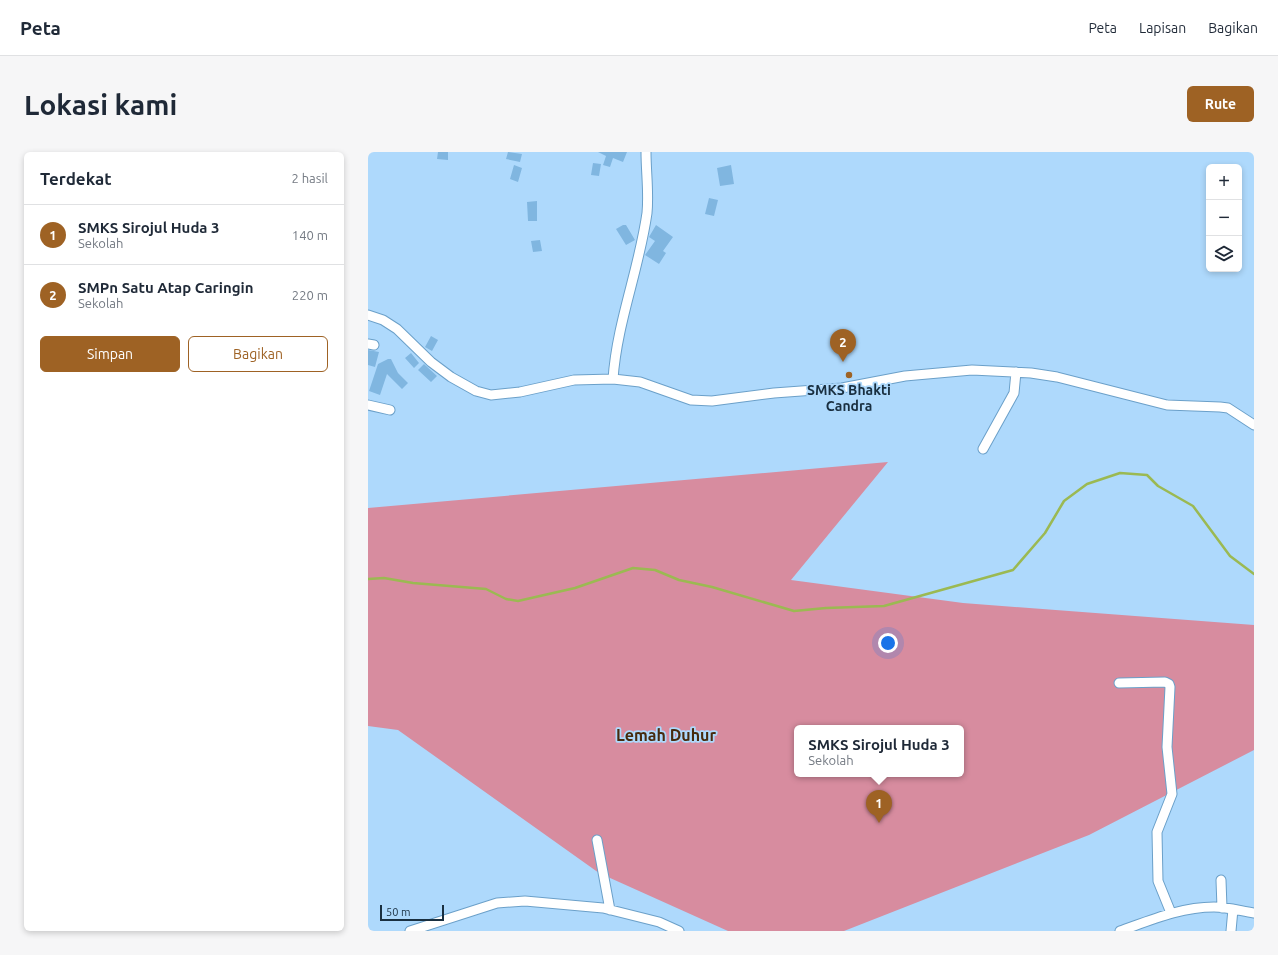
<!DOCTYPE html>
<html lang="id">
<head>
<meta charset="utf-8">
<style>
  body { margin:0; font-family:Ubuntu,sans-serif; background:#f6f6f7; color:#1f2937 }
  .controls { position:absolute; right:12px; top:12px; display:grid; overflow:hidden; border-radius:6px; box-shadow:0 2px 6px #0003 }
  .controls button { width:36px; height:36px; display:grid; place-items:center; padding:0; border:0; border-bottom:1px solid #e0e1e3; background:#fff; color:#1f2937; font:20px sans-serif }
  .scale { position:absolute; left:12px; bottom:10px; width:64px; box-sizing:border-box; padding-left:4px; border:2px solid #192f40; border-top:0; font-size:11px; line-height:14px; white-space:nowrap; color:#192f40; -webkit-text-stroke:3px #aed9fc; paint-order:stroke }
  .you { position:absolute; left:520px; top:491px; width:14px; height:14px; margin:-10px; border:3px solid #fff; border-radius:50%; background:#1a73e8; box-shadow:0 0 0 6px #1a73e833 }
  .badge { display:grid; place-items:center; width:26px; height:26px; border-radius:50%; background:#9e6224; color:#fff; font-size:13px; font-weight:700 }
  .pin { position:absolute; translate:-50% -33px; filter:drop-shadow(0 1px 2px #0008) }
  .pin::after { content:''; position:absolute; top:21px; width:14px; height:12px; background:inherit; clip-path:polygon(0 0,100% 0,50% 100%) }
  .popup { position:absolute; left:426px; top:573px; width:170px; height:52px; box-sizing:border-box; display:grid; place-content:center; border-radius:6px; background:#fff; filter:drop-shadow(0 1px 3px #0005); font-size:13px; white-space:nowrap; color:#747a83 }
  .popup b { font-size:15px; color:#1f2937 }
  .popup::after { content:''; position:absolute; left:50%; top:100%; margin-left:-8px; border:8px solid transparent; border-top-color:#fff }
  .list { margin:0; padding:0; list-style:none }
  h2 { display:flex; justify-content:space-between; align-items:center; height:52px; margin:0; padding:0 16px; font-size:17px }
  h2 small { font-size:13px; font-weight:400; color:#747a83 }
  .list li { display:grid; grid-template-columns:26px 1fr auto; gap:12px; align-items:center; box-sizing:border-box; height:60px; padding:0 16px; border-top:1px solid #e0e1e3 }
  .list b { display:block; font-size:15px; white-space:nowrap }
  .list p { margin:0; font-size:13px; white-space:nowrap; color:#747a83 }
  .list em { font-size:13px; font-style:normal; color:#747a83 }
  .actions { display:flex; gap:8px; padding:12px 16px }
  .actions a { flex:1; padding:9px 0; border:1px solid #9e6224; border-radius:6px; text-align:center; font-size:14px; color:#9e6224 }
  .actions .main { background:#9e6224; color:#fff }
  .icon { flex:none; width:22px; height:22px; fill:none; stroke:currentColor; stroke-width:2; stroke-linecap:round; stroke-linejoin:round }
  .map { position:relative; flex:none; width:886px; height:779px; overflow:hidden; border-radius:6px }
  header { display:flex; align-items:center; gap:24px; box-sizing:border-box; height:56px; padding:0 20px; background:#fff; border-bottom:1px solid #e0e1e3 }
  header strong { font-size:19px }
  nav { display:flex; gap:22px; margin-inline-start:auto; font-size:14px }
  .intro { display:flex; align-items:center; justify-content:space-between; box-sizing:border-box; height:96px; padding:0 24px }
  h1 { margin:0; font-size:28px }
  .button { padding:10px 18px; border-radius:6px; background:#9e6224; color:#fff; font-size:14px; font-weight:700 }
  main { display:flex; gap:24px; padding:0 24px }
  aside { flex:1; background:#fff; border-radius:6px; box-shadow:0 2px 6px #0003 }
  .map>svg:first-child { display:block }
  .green { fill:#d78c9f; fill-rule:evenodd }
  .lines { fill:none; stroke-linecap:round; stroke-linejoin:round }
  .stream { stroke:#9bb952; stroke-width:2.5 }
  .building { fill:#80b6e0 }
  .minor-casing { stroke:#6ba0c9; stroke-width:11 }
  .minor { stroke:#fff; stroke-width:9 }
  .poi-dot { fill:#9e6224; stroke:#aed9fc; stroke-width:1.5 }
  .labels { text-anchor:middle; stroke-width:3.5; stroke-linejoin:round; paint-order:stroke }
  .poi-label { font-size:14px; font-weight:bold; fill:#192f40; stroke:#aed9fc }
  .quarter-label { font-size:16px; font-weight:bold; fill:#472a0d; stroke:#aed9fc }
</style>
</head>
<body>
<header>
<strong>Peta</strong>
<nav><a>Peta</a><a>Lapisan</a><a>Bagikan</a></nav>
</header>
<div class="intro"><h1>Lokasi kami</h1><a class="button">Rute</a></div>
<main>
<aside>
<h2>Terdekat<small>2 hasil</small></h2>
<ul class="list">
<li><span class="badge">1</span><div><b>SMKS Sirojul Huda 3</b><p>Sekolah</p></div><em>140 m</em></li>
<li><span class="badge">2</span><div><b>SMPn Satu Atap Caringin</b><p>Sekolah</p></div><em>220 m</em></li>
</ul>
<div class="actions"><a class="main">Simpan</a><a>Bagikan</a></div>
</aside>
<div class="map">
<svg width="886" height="779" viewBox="0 0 886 779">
  <rect width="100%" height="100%" fill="#aed9fc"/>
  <path class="green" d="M520,310L423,428L595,451L886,473V598L721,683L476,779H360L231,721L30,578L0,574V356ZM429,576H593V622H429Z"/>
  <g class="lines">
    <path class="stream" d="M0,427L16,426L45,431L118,437L138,447L150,449L207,436L265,416L287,418L311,428L344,435L426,459L458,456L516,454L645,418L677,381L696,349L719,332L752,321L779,323L790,334L825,354L862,404L886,422"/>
  </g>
  <path class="building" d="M70,0H80V8L69,7Z
    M140,0L154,2L152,10L138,7Z
    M230,0H259L255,10L245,6L242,15L235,13L238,4Z
    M225,11L233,12L231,24L223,23Z
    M146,13L154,16L150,30L142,27Z
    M363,13L366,32L352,34L349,16Z
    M341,46L350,48L346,64L337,62Z
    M169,49V69H160L159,50Z
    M255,73H258L267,88L258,93L248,77Z
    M288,73L305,85L295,99L298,101L291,112L277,103L287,89L281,85Z
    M172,88L174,99L165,100L163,89Z
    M63,184L70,188L64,199L57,195Z
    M0,198L11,200L7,215L0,213Z
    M43,201L51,211L46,216L37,206Z
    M20,207H23L30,221L40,231L34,237L19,222L12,243L1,239L10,212Z
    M56,212L69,224L63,230L50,218Z"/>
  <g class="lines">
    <g class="minor-casing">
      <path id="minor" d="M0,163L15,168L29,177L63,210L83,225L108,239L123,243L152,240L206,228L245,227L272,230L323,248L344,249L406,241L474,236L537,224L604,218L663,221L689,225L799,253L852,255L860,256L886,273
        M0,192L6,193
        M245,227C249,170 271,118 279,61C281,41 278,20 278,0
        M0,253L22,258
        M615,297L646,241L648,220
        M751,531L797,530L801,532L802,535L799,595L804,642L789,680L790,729L803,761
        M229,688L242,758
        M853,728L854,756
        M42,779L129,751L157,749L235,756L291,770L311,779
        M752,779C783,768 813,755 846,755C859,755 873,759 886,761
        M863,779L865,757"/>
    </g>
    <use href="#minor" class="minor"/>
  </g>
  <circle class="poi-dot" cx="481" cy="223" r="4"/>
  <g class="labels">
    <g class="poi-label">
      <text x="481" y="243">SMKS Bhakti<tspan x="481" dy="16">Candra</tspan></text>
    </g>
    <g class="quarter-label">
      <text x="298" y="589">Lemah Duhur</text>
    </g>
  </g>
</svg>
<div class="controls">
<button>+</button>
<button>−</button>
<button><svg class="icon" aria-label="layers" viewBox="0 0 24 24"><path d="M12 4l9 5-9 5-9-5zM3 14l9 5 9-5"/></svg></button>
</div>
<div class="scale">50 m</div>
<div class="you"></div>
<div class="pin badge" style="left:511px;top:671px">1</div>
<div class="popup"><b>SMKS Sirojul Huda 3</b>Sekolah</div>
<div class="pin badge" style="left:475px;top:210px">2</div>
</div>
</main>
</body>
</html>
